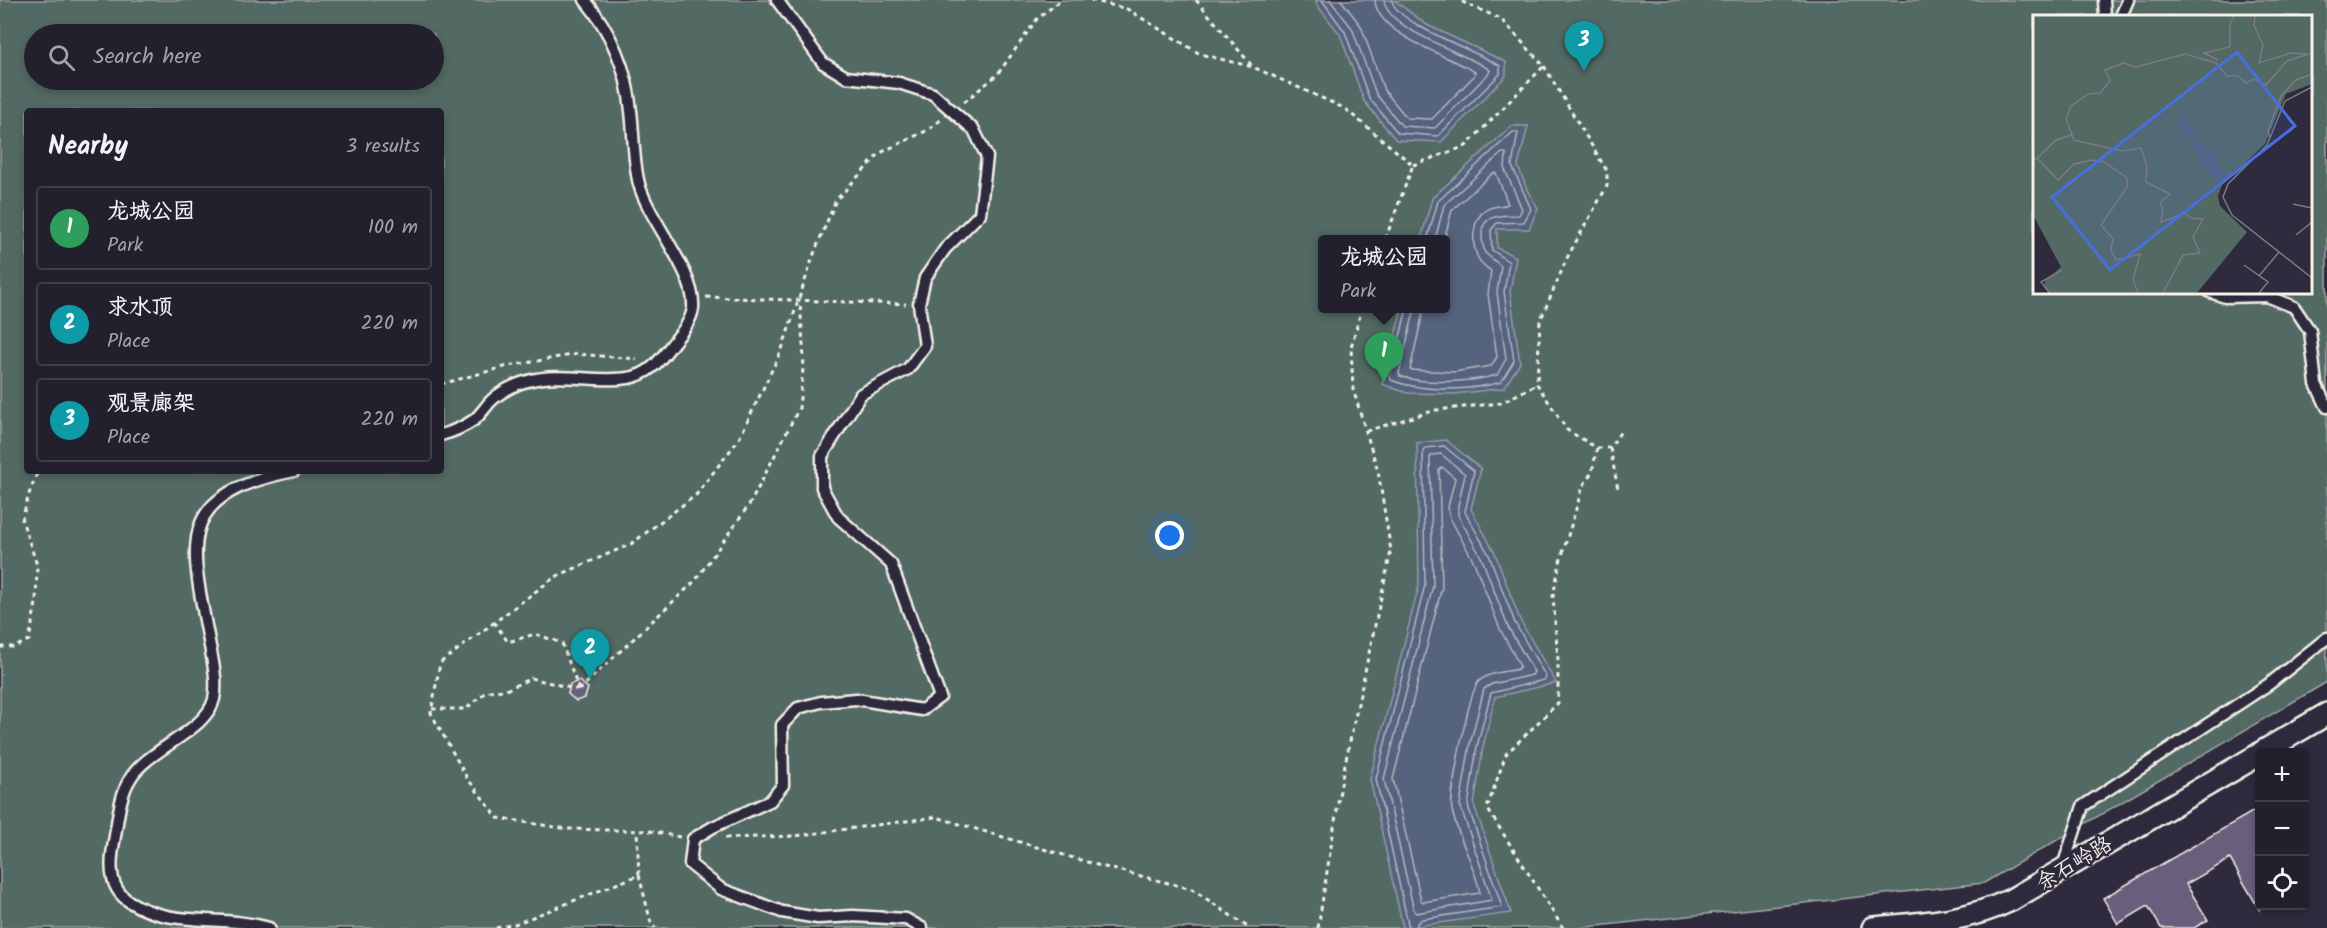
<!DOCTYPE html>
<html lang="en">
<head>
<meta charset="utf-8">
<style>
  body { margin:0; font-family:Kalam,"LXGW WenKai TC",sans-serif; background:#2f2d3a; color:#f1f3f6 }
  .controls { position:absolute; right:18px; bottom:18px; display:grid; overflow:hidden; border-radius:6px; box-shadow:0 3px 9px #0003 }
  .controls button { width:54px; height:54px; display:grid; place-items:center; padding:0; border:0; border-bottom:2px solid #403e4a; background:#23202e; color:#f1f3f6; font:30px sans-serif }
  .you { position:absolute; left:1170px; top:536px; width:21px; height:21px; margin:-15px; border:4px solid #fff; border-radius:50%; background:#1a73e8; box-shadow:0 0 0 9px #1a73e833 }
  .badge { display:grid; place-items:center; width:39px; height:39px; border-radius:50%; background:#ffd166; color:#fff; font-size:20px; font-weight:700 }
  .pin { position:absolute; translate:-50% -50px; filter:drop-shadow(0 2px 3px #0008) }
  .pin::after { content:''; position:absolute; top:32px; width:21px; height:18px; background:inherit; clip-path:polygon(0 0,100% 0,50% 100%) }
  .popup { position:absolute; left:1318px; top:235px; width:132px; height:78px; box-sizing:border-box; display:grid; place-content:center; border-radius:6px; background:#23202e; filter:drop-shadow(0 2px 4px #0005); font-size:20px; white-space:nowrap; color:#a3a3aa }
  .popup b { font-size:22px; color:#f1f3f6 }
  .popup::after { content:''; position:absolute; left:50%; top:100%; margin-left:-12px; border:12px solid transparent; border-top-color:#23202e }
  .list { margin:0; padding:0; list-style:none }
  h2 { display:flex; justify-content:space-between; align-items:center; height:78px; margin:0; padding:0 24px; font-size:26px }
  h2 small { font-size:20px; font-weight:400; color:#a3a3aa }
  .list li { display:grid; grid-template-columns:39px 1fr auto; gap:18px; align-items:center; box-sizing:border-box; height:84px; margin:0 12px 12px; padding:0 12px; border:2px solid #403e4a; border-radius:6px }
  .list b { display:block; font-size:22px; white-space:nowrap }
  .list p { margin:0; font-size:20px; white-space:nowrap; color:#a3a3aa }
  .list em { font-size:20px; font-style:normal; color:#a3a3aa }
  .icon { flex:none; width:33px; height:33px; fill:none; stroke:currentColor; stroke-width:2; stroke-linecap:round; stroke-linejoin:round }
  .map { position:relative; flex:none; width:2327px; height:928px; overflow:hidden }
  .search { position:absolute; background:#23202e; box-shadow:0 3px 9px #0003; left:24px; top:24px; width:420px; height:66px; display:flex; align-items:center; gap:15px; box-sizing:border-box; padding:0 21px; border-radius:33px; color:#a3a3aa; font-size:22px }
  .panel { position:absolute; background:#23202e; box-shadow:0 3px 9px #0003; left:24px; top:108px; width:420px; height:366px; border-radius:6px }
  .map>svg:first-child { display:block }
  .green { fill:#536964; stroke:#a4ada6; stroke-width:1.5; fill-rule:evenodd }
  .water { fill:#55637f; stroke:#959ca9; stroke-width:1.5 }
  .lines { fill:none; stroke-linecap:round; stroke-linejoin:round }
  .shore { stroke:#b4b8be; stroke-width:1.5 }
  .building { fill:#685e7c; stroke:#f4f1e8; stroke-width:1.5 }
  .lane-casing { stroke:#f4f1e8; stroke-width:15 }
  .street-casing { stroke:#f4f1e8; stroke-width:26 }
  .path { stroke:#f4f1e8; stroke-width:3; stroke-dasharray:4.5 4.5; stroke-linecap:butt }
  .lane { stroke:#2f2a3d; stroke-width:10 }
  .street { stroke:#2f2a3d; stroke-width:21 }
  .labels { text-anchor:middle; stroke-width:5; stroke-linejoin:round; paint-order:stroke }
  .street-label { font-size:21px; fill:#f4f1e8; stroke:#2f2a3d }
  .inset-road { fill:none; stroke:#7e7a81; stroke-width:1.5 }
  .view { fill:#486fdb; fill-opacity:0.15; stroke:#486fdb; stroke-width:3 }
  .inset-edge { fill:none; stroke:#f4f1e8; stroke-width:3 }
</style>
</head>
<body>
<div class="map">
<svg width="2327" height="928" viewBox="0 0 2327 928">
  <rect width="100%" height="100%" fill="#2f2a3d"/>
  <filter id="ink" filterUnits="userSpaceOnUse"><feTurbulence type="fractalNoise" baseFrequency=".0167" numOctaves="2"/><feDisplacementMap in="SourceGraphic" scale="12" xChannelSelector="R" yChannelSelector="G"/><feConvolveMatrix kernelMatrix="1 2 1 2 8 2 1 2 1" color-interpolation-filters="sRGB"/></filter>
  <g filter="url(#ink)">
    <path class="green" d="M0,0H2327V682L1984,883L1579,928H0ZM2034,16H2310V292H2034ZM34,34H434V80H34ZM27,111H441V471H27ZM1322,240H1446V308H1322Z"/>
    <path class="water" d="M1317,0H1394L1427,25L1506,62V76L1441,142L1396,140L1364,101L1340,34L1316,4Z
      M1512,126H1528L1518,166L1528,192L1538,208L1529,229H1497V248L1516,257L1510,292L1520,363L1504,388L1455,394L1407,393L1382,384L1402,309L1446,308V240L1421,239L1432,198Z
      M1446,440L1481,469L1471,509L1495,553L1520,620L1556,683L1495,697L1483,747L1474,805L1511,913L1403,928L1370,779L1419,585L1417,443Z"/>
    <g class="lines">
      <path class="shore" d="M1322,0L1345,32L1369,98L1398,133L1438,136L1500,74V66C1480,52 1395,24 1392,0
        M1330,0L1352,28L1376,94L1402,126L1435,128L1489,73L1490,70C1468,54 1386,30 1384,0
        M1341,0L1361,26L1384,90L1407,118L1432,119L1474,76L1475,72C1450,56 1376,35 1375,0
        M1407,308L1390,377L1391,380C1420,392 1471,391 1501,382L1514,361L1504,292L1509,262L1492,250L1491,230L1497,223L1524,222L1531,209L1512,166L1518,132H1513L1438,201L1427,240
        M1415,308L1399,373L1400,376C1423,385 1473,382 1497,375L1506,359L1497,292L1501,266L1485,253C1475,218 1489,215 1519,215L1522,209L1505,170L1506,153H1502L1444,205L1435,240
        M1424,308L1410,370L1454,372L1491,366L1497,357L1488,294L1491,271C1486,267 1481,264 1478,258C1471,244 1472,218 1486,210C1493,205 1501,207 1508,204L1496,173H1493L1452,210L1444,240
        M1441,454L1465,474L1458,506V515L1482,559L1508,627L1534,672L1532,675L1492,684L1484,689L1470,744L1460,805L1492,900L1416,913L1414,911L1384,779L1433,586L1430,458L1432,455Z
        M1442,467L1455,478L1448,507L1450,518L1474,562L1500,629L1520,666L1518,669C1506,672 1489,672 1479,681C1469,691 1449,795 1452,810C1458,839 1475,865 1480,893L1423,902L1421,900L1393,779L1442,587L1439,470Z
        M1409,928L1376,779L1425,585L1423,451L1425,448L1444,446L1474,471L1465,512L1489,555L1515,623L1546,677L1544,680L1491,693L1477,746L1468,806L1502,907L1422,919L1417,923V928"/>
    </g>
    <path class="building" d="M579,681L588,688L585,698L576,701L568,694L570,684Z
      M2259,808V909L2230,859L2186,884L2208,920L2194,928H2161L2148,906L2118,924L2103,898Z"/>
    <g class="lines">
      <g class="lane-casing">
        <path id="lane" d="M777,0L823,63L846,77L899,83L933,94L974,130L987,157L980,214L945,249L925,278L919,304L925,346L908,369L861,394L822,456V488L838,517L891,564L940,697L922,710L856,699L821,702L798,708L782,725L783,785L770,801L713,827L693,839L690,864L721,889L782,912L818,918L853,916L906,919L922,928
          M2104,0L2105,16
          M2121,16L2128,0
          M2210,292L2225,297L2267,296L2294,307L2310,331L2316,384L2327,407
          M441,435C452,432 464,427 474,420C480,415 484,409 489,403C498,393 515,384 528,381C561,372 595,383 628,378C648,375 659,362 670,347C679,335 691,323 693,308C696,272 649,221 639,184C633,161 634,135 631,111C627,69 612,33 585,0
          M2062,869L2083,806L2269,684L2327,638
          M269,928C220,914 172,928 130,902C125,899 120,894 117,889C108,874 112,852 115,836C118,818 120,795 130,779C147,749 207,731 214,699C218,681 212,658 209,641C190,541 174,495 294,471"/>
      </g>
      <g class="street-casing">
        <path id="street" d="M2262,752L2327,714
          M1873,928C1923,923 1965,922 2011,900L2260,754"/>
      </g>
      <path class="path" d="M1091,0L1127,9L1200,54L1253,67L1344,108L1413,165L1385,240
        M1196,0L1253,67
        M1544,66L1607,171V186L1568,256L1540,321L1537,384L1567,430L1597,448L1592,472L1583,486L1560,562L1553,596L1558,660V703L1506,754L1487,808L1563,928
        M964,102L997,75L1037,19L1061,0
        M1413,165L1466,146L1544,66L1501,19L1458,0
        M706,297L906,304
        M441,384L508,366L577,354L637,359
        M1366,431L1436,410L1501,403L1537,384
        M1597,448H1610L1621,431
        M1610,448L1618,489
        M494,622L508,642L535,634L562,643L579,690
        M0,647H15L29,640L36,603L37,565L22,520L29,494L38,471
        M579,690L695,581L751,502L799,408L804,359L800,302
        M432,709H466L487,691L506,690L531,678L579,690
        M680,837L650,831L568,829L498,818L467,778L431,713L440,663L555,577L631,544L696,495L739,439L782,349L815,251L836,200L880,153L928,130L942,119
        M725,838L795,836L936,817L1097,865L1192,889L1249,928
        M639,875L651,923L655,928
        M496,928L515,924L639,875L637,831
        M1318,928L1342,778L1391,551L1378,471L1353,389L1351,347L1362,308"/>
      <use href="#lane" class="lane"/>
      <use href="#street" class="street"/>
    </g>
  </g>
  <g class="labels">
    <g class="street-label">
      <text transform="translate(2074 863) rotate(-31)" y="7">余石岭路</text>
    </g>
  </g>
  <g transform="translate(2033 15)">
    <rect width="279" height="279" fill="#2f2a3d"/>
    <path d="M0,1H279V69L253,79L232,129L189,170L185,181L187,191L214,217L164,278H15L11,272L12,266L28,252L0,200Z" fill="#536964"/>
    <path d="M149,97L163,116L153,126L145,108ZM166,127L185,139L184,149L196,160L189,168L177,159L159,129Z" fill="#55637f"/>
    <path class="inset-road" d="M222,1L221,10L230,30L226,48L258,38L273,39M185,45L171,38L197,32V9L201,1M279,72L252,86L234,130L195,169L190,182L199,200L279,263M237,123L235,116L248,81L263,65L279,59M4,143L23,125L39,120M0,145L4,143L25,165L41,149L60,145L71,147L94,163V172L68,210L80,224L78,235L83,245L107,239L100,265L105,278M260,189L279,193M263,220L279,207M211,250L235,267L226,278M226,261L246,237M17,278L8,267L29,255M130,278L150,240L167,238L160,222L170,204L158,203L152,198L128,207L130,195L127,188L137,179L113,167L114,152L108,133L89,136L41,125L33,104L38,91L55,79L67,78L77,66L72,55L90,48L103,52L152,39L183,48L194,61H205L213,68L221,64L233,70L254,46L279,38"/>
    <path class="view" d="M204,37L262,111L77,255L19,182Z"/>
    <rect width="279" height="279" class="inset-edge"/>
  </g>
</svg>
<div class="controls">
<button>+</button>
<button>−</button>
<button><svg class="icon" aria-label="locate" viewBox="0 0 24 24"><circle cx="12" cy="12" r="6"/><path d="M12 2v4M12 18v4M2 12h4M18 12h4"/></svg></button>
</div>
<div class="you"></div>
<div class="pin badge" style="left:1384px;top:382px;background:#2e9e5b">1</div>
<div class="popup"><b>龙城公园</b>Park</div>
<div class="pin badge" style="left:590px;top:679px;background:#0f9aa8">2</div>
<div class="pin badge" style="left:1584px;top:71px;background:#0f9aa8">3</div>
<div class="search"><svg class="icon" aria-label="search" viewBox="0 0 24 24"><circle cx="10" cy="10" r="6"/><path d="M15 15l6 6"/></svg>Search here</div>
<section class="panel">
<h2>Nearby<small>3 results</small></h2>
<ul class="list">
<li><span class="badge" style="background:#2e9e5b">1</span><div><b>龙城公园</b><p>Park</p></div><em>100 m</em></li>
<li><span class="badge" style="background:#0f9aa8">2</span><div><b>求水顶</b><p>Place</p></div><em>220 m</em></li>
<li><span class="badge" style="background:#0f9aa8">3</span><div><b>观景廊架</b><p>Place</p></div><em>220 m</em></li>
</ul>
</section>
</div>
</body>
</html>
